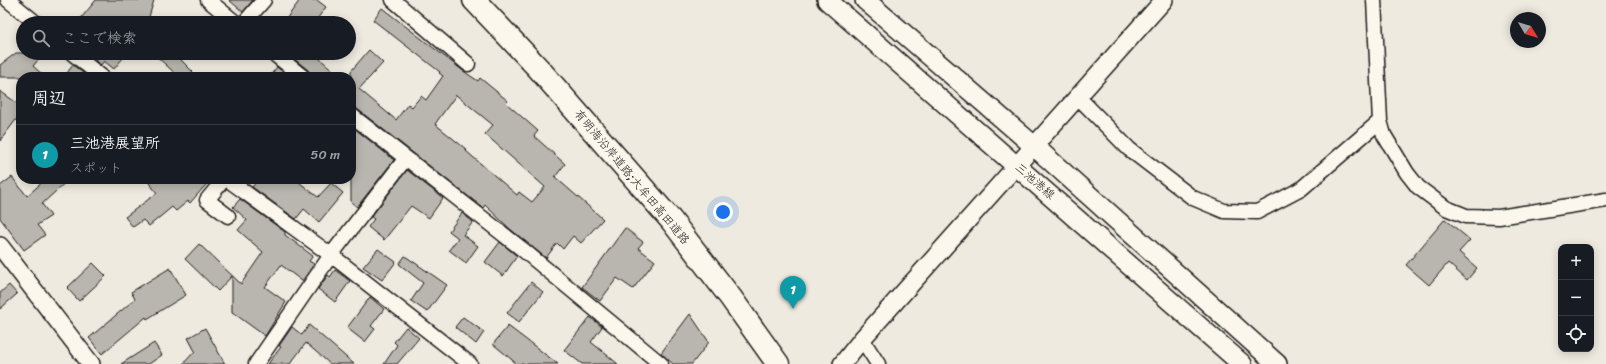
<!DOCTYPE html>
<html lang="ja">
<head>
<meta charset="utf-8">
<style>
  body { margin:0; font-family:Sriracha,"Klee One",sans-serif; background:#242831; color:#f1f3f6 }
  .controls { position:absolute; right:12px; bottom:12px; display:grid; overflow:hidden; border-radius:8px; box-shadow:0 2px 10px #0003 }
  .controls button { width:36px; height:36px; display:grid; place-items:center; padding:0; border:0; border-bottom:1px solid #363941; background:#171b24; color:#f1f3f6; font:20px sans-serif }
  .compass { position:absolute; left:1510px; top:12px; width:36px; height:36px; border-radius:50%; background:#171b24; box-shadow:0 2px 10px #0003; rotate:128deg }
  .you { position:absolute; left:723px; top:212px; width:14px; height:14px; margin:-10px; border:3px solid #fff; border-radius:50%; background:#1a73e8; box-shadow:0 0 0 6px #1a73e833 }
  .badge { display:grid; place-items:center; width:26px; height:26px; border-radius:50%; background:#b45309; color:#fff; font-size:13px; font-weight:700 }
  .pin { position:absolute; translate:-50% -33px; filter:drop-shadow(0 1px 2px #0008) }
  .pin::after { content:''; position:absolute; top:21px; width:14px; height:12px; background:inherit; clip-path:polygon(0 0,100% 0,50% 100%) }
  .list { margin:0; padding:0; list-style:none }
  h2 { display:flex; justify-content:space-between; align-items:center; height:52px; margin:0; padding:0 16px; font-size:17px }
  h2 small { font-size:13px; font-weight:400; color:#9ea1a6 }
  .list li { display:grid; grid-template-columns:26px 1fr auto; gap:12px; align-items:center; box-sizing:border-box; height:60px; padding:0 16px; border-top:1px solid #363941 }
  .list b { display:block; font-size:15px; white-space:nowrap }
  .list p { margin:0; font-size:13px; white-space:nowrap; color:#9ea1a6 }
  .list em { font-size:13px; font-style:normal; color:#9ea1a6 }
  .icon { flex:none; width:22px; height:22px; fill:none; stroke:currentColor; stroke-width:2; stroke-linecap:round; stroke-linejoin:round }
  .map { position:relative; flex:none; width:1606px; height:364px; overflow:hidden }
  .search { position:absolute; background:#171b24; box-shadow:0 2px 10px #0003; left:16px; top:16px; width:340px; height:44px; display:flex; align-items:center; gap:10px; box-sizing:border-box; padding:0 14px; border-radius:22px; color:#9ea1a6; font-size:15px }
  .panel { position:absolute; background:#171b24; box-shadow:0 2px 10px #0003; left:16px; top:72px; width:340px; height:112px; border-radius:16px }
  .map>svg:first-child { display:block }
  .building { fill:#b9b6af; stroke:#1c1c1c; fill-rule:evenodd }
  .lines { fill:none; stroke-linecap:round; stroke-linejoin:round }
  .minor-casing { stroke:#1c1c1c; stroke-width:17 }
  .tertiary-casing { stroke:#1c1c1c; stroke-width:20 }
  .secondary-casing { stroke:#1c1c1c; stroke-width:22 }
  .motorway-casing { stroke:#1c1c1c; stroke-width:25 }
  .minor { stroke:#fbf7ec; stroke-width:14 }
  .tertiary { stroke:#fbf7ec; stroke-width:17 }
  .secondary { stroke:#fbf7ec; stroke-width:19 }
  .motorway { stroke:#fbf7ec; stroke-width:22 }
  .labels { text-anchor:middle; stroke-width:3; stroke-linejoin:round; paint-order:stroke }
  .street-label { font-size:12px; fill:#1c1c1c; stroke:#fbf7ec }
</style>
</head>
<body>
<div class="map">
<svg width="1606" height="364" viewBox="0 0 1606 364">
  <rect width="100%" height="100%" fill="#eeeadf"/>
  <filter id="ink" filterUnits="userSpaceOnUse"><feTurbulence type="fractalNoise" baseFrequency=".025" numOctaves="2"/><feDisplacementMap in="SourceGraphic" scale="8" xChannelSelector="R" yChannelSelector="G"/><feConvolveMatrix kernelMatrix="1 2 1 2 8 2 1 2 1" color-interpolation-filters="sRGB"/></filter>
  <g filter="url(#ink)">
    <path class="building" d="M96,0H154L149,17L144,23H77Z
      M229,0H253L243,12Z
      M300,0H317L326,7L314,23H283Z
      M382,8L462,70L478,81L480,78L508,101L506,103L538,131L534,136L565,164L555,177L603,219L581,243L573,236L563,249L557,243L546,258L510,229L485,205L483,208L356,108L351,106V71L369,50L383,63L359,89L396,120L408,104L412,107L421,96L426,100L443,76L439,73L440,72L373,20ZM456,95L493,125L485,134L545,187L532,202L519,192L517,195L466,151L467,150L435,124Z
      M16,53H44L33,66L45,77H0V65Z
      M86,53H127L114,69L104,61L101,65Z
      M153,53H184L181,60L198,77H179Z
      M289,53H313L341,77H311L308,70L288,54Z
      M73,65L88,77H64Z
      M277,67L289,77H269Z
      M0,91L21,106V113L0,141Z
      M354,128L394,160L357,207L351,202V132Z
      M407,170L443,198L429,218L411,206L384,240L368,227L374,219L371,217Z
      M12,177L27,196L46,179H69L42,204L51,216L37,225L45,235L24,250L0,218V186Z
      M146,179H211L190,203L188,201L176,211L172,207L149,226L143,220L133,227L125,217L157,193Z
      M259,179H295L318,197L331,183L343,193L319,222L304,209L296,219L252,187Z
      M240,199L285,232V235L313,256L309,261L314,264L302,281L281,265L265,287L286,302L265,336L232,312V276L218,291L185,259L199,244L241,284L263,252L238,230L247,220L233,207Z
      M462,213L473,222L463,235L478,246L466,263L449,250L458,238L449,231Z
      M1445,219L1470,240L1459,252L1477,268L1467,280L1448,263L1429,285L1406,265Z
      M625,228L643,242L638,248L655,261L633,289L617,278L600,301L582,287Z
      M500,242L517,256L503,276L485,262Z
      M378,249L396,262L382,280L363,267Z
      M405,256L447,285L427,312L411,301L423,283L399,264Z
      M93,263L106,276L79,301L67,288Z
      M170,268L186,295L147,319L146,317L102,354L89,338L135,299L131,292Z
      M335,270L350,281L335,302L318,289L328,275L330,277Z
      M531,282L543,292L519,322L507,313Z
      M9,285L17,294L0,309V293Z
      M370,297L384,309L371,326L375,329L365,342L347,328Z
      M690,314L709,342L692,364H673L661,353Z
      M463,317L484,332L476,344L455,327Z
      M590,317L602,327L591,342L618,364H582L564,350Z
      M309,325L354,364H330L306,343L290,364H268L277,352L281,347L279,346L292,327L302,335Z
      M508,326L558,364H517L493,344Z
      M406,327L419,338L397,364H384L397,345L394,342Z
      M205,328L225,364H183L195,351L188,338Z
      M154,343L162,355L149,364H121Z"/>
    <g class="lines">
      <g class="minor-casing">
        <path id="minor" d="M8,0L36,23
          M208,0L236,23
          M393,0L468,64
          M1374,0L1380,121L1384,135L1407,173L1418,187L1446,208L1466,216L1499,217L1606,200
          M244,23L264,0
          M72,53L102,77
          M273,53L303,77
          M1077,96L1129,149L1193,198L1224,211L1257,212L1301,189L1380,121
          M351,115L522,249L661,364
          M224,179L207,200L228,216
          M227,179L331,255L470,364
          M862,339L878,364
          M256,364L331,255L406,158"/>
      </g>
      <g class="tertiary-casing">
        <path id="tertiary" d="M0,246L91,364
          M842,364L862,339L1164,0"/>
      </g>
      <g class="secondary-casing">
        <path id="secondary" d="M827,0L1242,364
          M865,0L1034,146L1277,364"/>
      </g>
      <g class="motorway-casing">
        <path id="motorway" d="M474,0L539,69L671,220L731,298L778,364"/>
      </g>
      <use href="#minor" class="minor"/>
      <use href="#tertiary" class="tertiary"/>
      <use href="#secondary" class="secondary"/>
      <use href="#motorway" class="motorway"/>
    </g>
  </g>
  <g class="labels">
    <g class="street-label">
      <text transform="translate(632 177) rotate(50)" y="4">有明海沿岸道路;大牟田高田道路</text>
      <text transform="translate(1035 181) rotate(41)" y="4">三池港線</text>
    </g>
  </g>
</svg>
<div class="controls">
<button>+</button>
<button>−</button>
<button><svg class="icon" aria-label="locate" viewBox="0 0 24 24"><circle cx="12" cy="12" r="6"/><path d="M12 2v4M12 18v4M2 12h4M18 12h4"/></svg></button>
</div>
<svg class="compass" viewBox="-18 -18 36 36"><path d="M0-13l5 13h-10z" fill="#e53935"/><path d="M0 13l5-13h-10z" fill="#9ea1a6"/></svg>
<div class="you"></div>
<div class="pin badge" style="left:793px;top:309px;background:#0f9aa8">1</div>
<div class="search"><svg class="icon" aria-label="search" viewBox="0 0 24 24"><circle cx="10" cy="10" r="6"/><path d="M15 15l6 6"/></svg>ここで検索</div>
<section class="panel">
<h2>周辺<small></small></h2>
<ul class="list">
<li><span class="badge" style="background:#0f9aa8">1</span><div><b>三池港展望所</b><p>スポット</p></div><em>50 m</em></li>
</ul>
</section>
</div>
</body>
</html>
